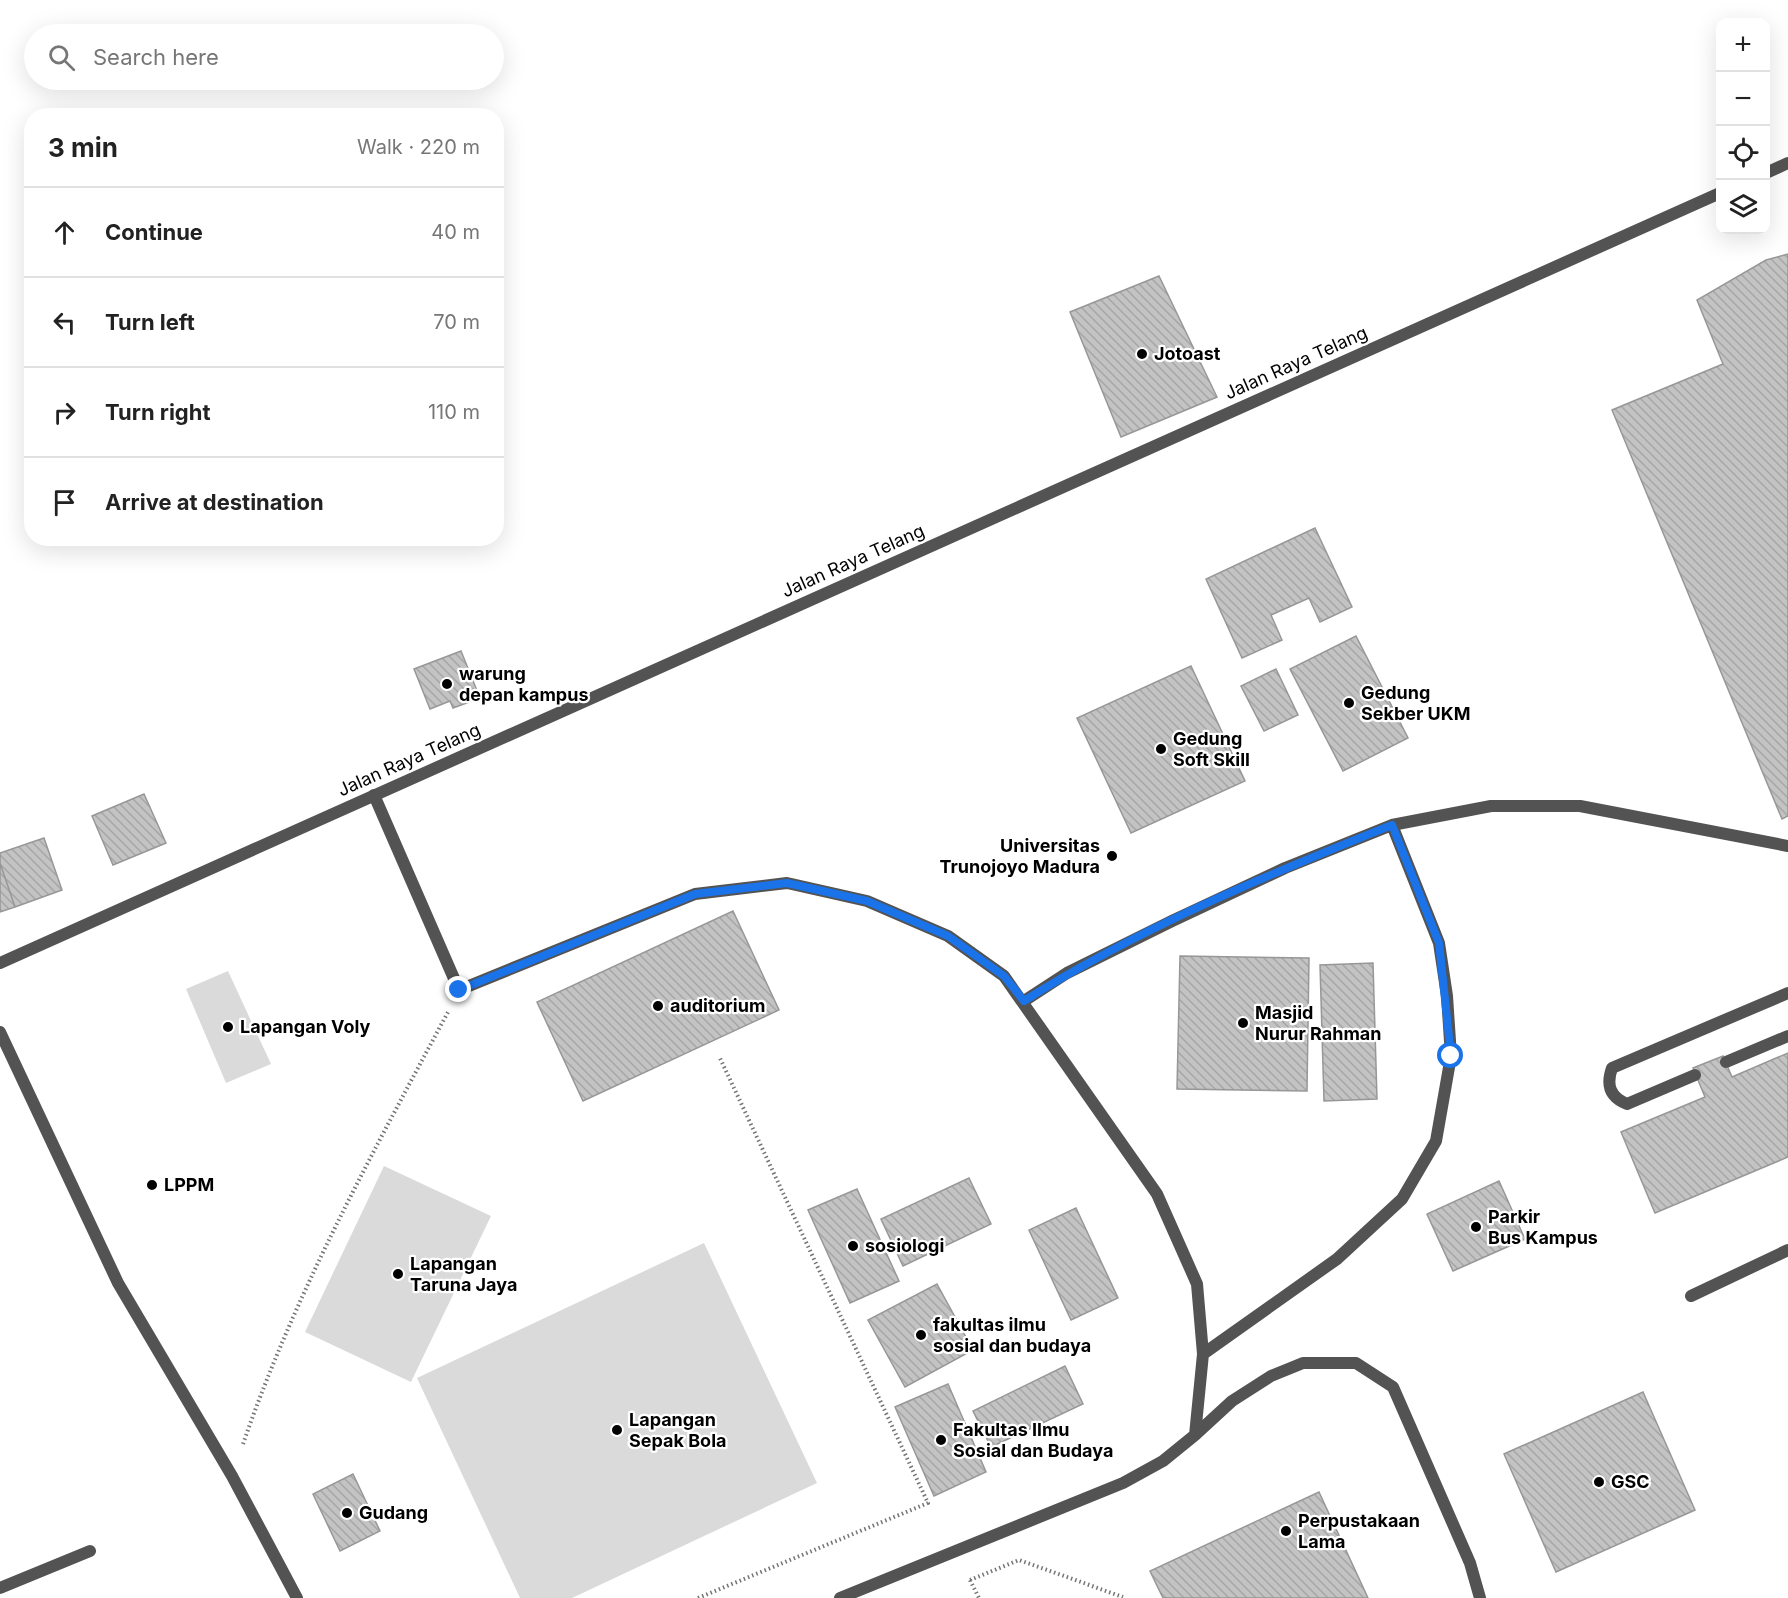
<!DOCTYPE html>
<html lang="en">
<head>
<meta charset="utf-8">
<style>
  body { margin:0; font-family:Inter,sans-serif; background:#f2f2f2; color:#222 }
  .controls { position:absolute; right:18px; top:18px; display:grid; overflow:hidden; border-radius:12px; box-shadow:0 6px 24px #0002 }
  .controls button { width:54px; height:54px; display:grid; place-items:center; padding:0; border:0; border-bottom:2px solid #e0e0e0; background:#fff; color:#222; font:30px sans-serif }
  .stop { position:absolute; width:18px; height:18px; margin:-14px; border:4px solid #1a73e8; border-radius:50%; background:#fff }
  .stop.end { background:#1a73e8; border-color:#fff; box-shadow:0 2px 6px #0008 }
  .list { margin:0; padding:0; list-style:none }
  h2 { display:flex; justify-content:space-between; align-items:center; height:78px; margin:0; padding:0 24px; font-size:26px }
  h2 small { font-size:20px; font-weight:400; color:#767676 }
  .list li { display:grid; grid-template-columns:39px 1fr auto; gap:18px; align-items:center; box-sizing:border-box; height:90px; padding:0 24px; border-top:2px solid #e0e0e0 }
  .list b { display:block; font-size:22px; white-space:nowrap }
  .list em { font-size:20px; font-style:normal; color:#767676 }
  .icon { flex:none; width:33px; height:33px; fill:none; stroke:currentColor; stroke-width:2; stroke-linecap:round; stroke-linejoin:round }
  .map { position:relative; flex:none; width:1788px; height:1598px; overflow:hidden }
  .search { position:absolute; background:#fff; box-shadow:0 6px 24px #0002; left:24px; top:24px; width:480px; height:66px; display:flex; align-items:center; gap:15px; box-sizing:border-box; padding:0 21px; border-radius:33px; color:#767676; font-size:22px }
  .panel { position:absolute; background:#fff; box-shadow:0 6px 24px #0002; left:24px; top:108px; width:480px; height:438px; border-radius:24px }
  .map>svg:first-child { display:block }
  .grass { fill:#dadada }
  .building { fill:url(#building-back-hatch); stroke:#979797; stroke-width:1.5 }
  .lines { fill:none; stroke-linecap:round; stroke-linejoin:round }
  .path { stroke:#757575; stroke-width:4; stroke-dasharray:1.5 3; stroke-linecap:butt }
  .lane { stroke:#535353; stroke-width:12 }
  .street { stroke:#535353; stroke-width:12 }
  .route { stroke:#1a73e8; stroke-width:8 }
  .poi-dot { fill:#000; stroke:#fff; stroke-width:2 }
  .labels { text-anchor:middle; stroke-width:4.5; stroke-linejoin:round; paint-order:stroke }
  .poi-label { font-size:18px; font-weight:bold; fill:#000; stroke:#fff; text-anchor:start }
  .street-label { font-size:18px; fill:#000; stroke:#fff }
</style>
</head>
<body>
<div class="map">
<svg width="1788" height="1598" viewBox="0 0 1788 1598">
  <defs>
    <pattern id="building-back-hatch" width="6" height="6" patternUnits="userSpaceOnUse" patternTransform="scale(1.5)"><rect width="6" height="6" fill="#c3c3c3"/><path d="M-1 5l2 2M0 0l6 6M5-1l2 2" fill="none" stroke="#a6a6a6"/></pattern>
  </defs>
  <rect width="100%" height="100%" fill="#fff"/>
  <path class="grass" d="M228,971L271,1064L226,1083L186,989Z
    M384,1166L491,1216L411,1382L305,1332Z
    M704,1243L817,1483L572,1598H520L417,1378Z"/>
  <path class="building" d="M1788,254V816L1782,819L1612,410L1723,364L1697,300L1766,260Z
    M1159,276L1217,397L1121,437L1070,312Z
    M1315,528L1352,607L1320,622L1309,598L1271,615L1282,640L1242,658L1206,579Z
    M1356,636L1408,738L1343,771L1290,669Z
    M461,651L480,698L453,708L450,701L430,709L414,669Z
    M1191,666L1245,781L1131,833L1077,718Z
    M1276,669L1298,715L1264,731L1241,686Z
    M144,794L166,843L113,865L92,816Z
    M44,838L62,890L15,907L0,863V853Z
    M0,863L15,907L0,912Z
    M733,911L779,1010L583,1101L537,1002Z
    M1180,956L1309,958L1307,1091L1177,1089Z
    M1373,963L1377,1099L1324,1101L1320,965Z
    M1788,1053V1157L1655,1213L1621,1132L1705,1097L1693,1068L1723,1056L1732,1077Z
    M969,1178L991,1224L903,1266L881,1219Z
    M1499,1181L1525,1239L1453,1271L1427,1214Z
    M857,1189L899,1281L850,1303L808,1210Z
    M1076,1208L1118,1298L1071,1320L1029,1230Z
    M937,1284L973,1350L905,1387L868,1320Z
    M1065,1366L1083,1404L991,1447L973,1411Z
    M948,1384L986,1472L934,1496L895,1407Z
    M1643,1392L1695,1510L1556,1572L1504,1454Z
    M353,1474L380,1531L340,1551L313,1494Z
    M1319,1492L1368,1598H1163L1150,1571Z"/>
  <g class="lines">
    <path class="path" d="M243,1444C295,1293 373,1152 448,1012
      M970,1580L1019,1560L1123,1597
      M970,1580L979,1598
      M698,1598L928,1503L719,1056"/>
    <path class="lane" d="M374,795L459,990L695,894L787,883L867,901L948,936L1004,976L1157,1194L1197,1284L1203,1354L1195,1435L1163,1461L1123,1483L840,1598
      M1024,1001L1067,973L1172,921L1285,868L1392,825L1491,806H1580L1788,846
      M0,1032L118,1283L232,1476L297,1598
      M1726,1062L1788,1036
      M1695,1075L1627,1104C1610,1097 1606,1085 1612,1068L1788,993
      M1691,1296L1788,1250
      M1203,1354L1337,1259L1402,1199L1436,1141L1451,1056L1447,996L1439,943L1392,825
      M1195,1435L1232,1401L1271,1376L1303,1363H1356L1393,1387L1470,1563L1480,1598"/>
    <path class="street" d="M1766,173L1788,163
      M0,963L1720,193
      M0,1588L90,1551"/>
  </g>
  <g class="lines">
    <path class="route" d="M459,990L695,894L787,883L867,901L948,936L1004,976L1024,1001C1139,928 1267,875 1392,825L1439,943L1451,1056"/>
  </g>
  <g class="poi-dot">
    <circle cx="1142" cy="354" r="6"/>
    <circle cx="447" cy="684" r="6"/>
    <circle cx="1349" cy="703" r="6"/>
    <circle cx="1161" cy="749" r="6"/>
    <circle cx="1112" cy="856" r="6"/>
    <circle cx="658" cy="1006" r="6"/>
    <circle cx="1243" cy="1023" r="6"/>
    <circle cx="228" cy="1027" r="6"/>
    <circle cx="152" cy="1185" r="6"/>
    <circle cx="1476" cy="1227" r="6"/>
    <circle cx="853" cy="1246" r="6"/>
    <circle cx="398" cy="1274" r="6"/>
    <circle cx="921" cy="1335" r="6"/>
    <circle cx="617" cy="1430" r="6"/>
    <circle cx="941" cy="1440" r="6"/>
    <circle cx="1599" cy="1482" r="6"/>
    <circle cx="347" cy="1513" r="6"/>
    <circle cx="1286" cy="1531" r="6"/>
  </g>
  <g class="labels">
    <g class="poi-label">
      <text x="1154" y="360">Jotoast</text>
      <text x="459" y="680">warung<tspan x="459" dy="21">depan kampus</tspan></text>
      <text x="1361" y="699">Gedung<tspan x="1361" dy="21">Sekber UKM</tspan></text>
      <text x="1173" y="745">Gedung<tspan x="1173" dy="21">Soft Skill</tspan></text>
      <text x="1100" y="852" text-anchor="end">Universitas<tspan x="1100" dy="21">Trunojoyo Madura</tspan></text>
      <text x="670" y="1012">auditorium</text>
      <text x="1255" y="1019">Masjid<tspan x="1255" dy="21">Nurur Rahman</tspan></text>
      <text x="240" y="1033">Lapangan Voly</text>
      <text x="164" y="1191">LPPM</text>
      <text x="1488" y="1223">Parkir<tspan x="1488" dy="21">Bus Kampus</tspan></text>
      <text x="865" y="1252">sosiologi</text>
      <text x="410" y="1270">Lapangan<tspan x="410" dy="21">Taruna Jaya</tspan></text>
      <text x="933" y="1331">fakultas ilmu<tspan x="933" dy="21">sosial dan budaya</tspan></text>
      <text x="629" y="1426">Lapangan<tspan x="629" dy="21">Sepak Bola</tspan></text>
      <text x="953" y="1436">Fakultas Ilmu<tspan x="953" dy="21">Sosial dan Budaya</tspan></text>
      <text x="1611" y="1488">GSC</text>
      <text x="359" y="1519">Gudang</text>
      <text x="1298" y="1527">Perpustakaan<tspan x="1298" dy="21">Lama</tspan></text>
    </g>
    <g class="street-label">
      <text transform="translate(1296 363) rotate(-24)" y="6">Jalan Raya Telang</text>
      <text transform="translate(853 561) rotate(-24)" y="6">Jalan Raya Telang</text>
      <text transform="translate(409 760) rotate(-24)" y="6">Jalan Raya Telang</text>
    </g>
  </g>
</svg>
<div class="controls">
<button>+</button>
<button>−</button>
<button><svg class="icon" aria-label="locate" viewBox="0 0 24 24"><circle cx="12" cy="12" r="6"/><path d="M12 2v4M12 18v4M2 12h4M18 12h4"/></svg></button>
<button><svg class="icon" aria-label="layers" viewBox="0 0 24 24"><path d="M12 4l9 5-9 5-9-5zM3 14l9 5 9-5"/></svg></button>
</div>
<div class="stop" style="left:1451px;top:1056px"></div>
<div class="stop end" style="left:459px;top:990px"></div>
<div class="search"><svg class="icon" aria-label="search" viewBox="0 0 24 24"><circle cx="10" cy="10" r="6"/><path d="M15 15l6 6"/></svg>Search here</div>
<section class="panel">
<h2>3 min<small>Walk · 220 m</small></h2>
<ul class="list">
<li><svg class="icon" aria-label="ahead" viewBox="0 0 24 24"><path d="M12 20V5M6 11l6-6 6 6"/></svg><div><b>Continue</b></div><em>40 m</em></li>
<li><svg class="icon" aria-label="left" viewBox="0 0 24 24"><path d="M17 20v-9H6M10 6l-5 5 5 5"/></svg><div><b>Turn left</b></div><em>70 m</em></li>
<li><svg class="icon" aria-label="right" viewBox="0 0 24 24"><path d="M7 20v-9h11M14 6l5 5-5 5"/></svg><div><b>Turn right</b></div><em>110 m</em></li>
<li><svg class="icon" aria-label="arrive" viewBox="0 0 24 24"><path d="M6 21V4h12l-3 4 3 4H6"/></svg><div><b>Arrive at destination</b></div></li>
</ul>
</section>
</div>
</body>
</html>
